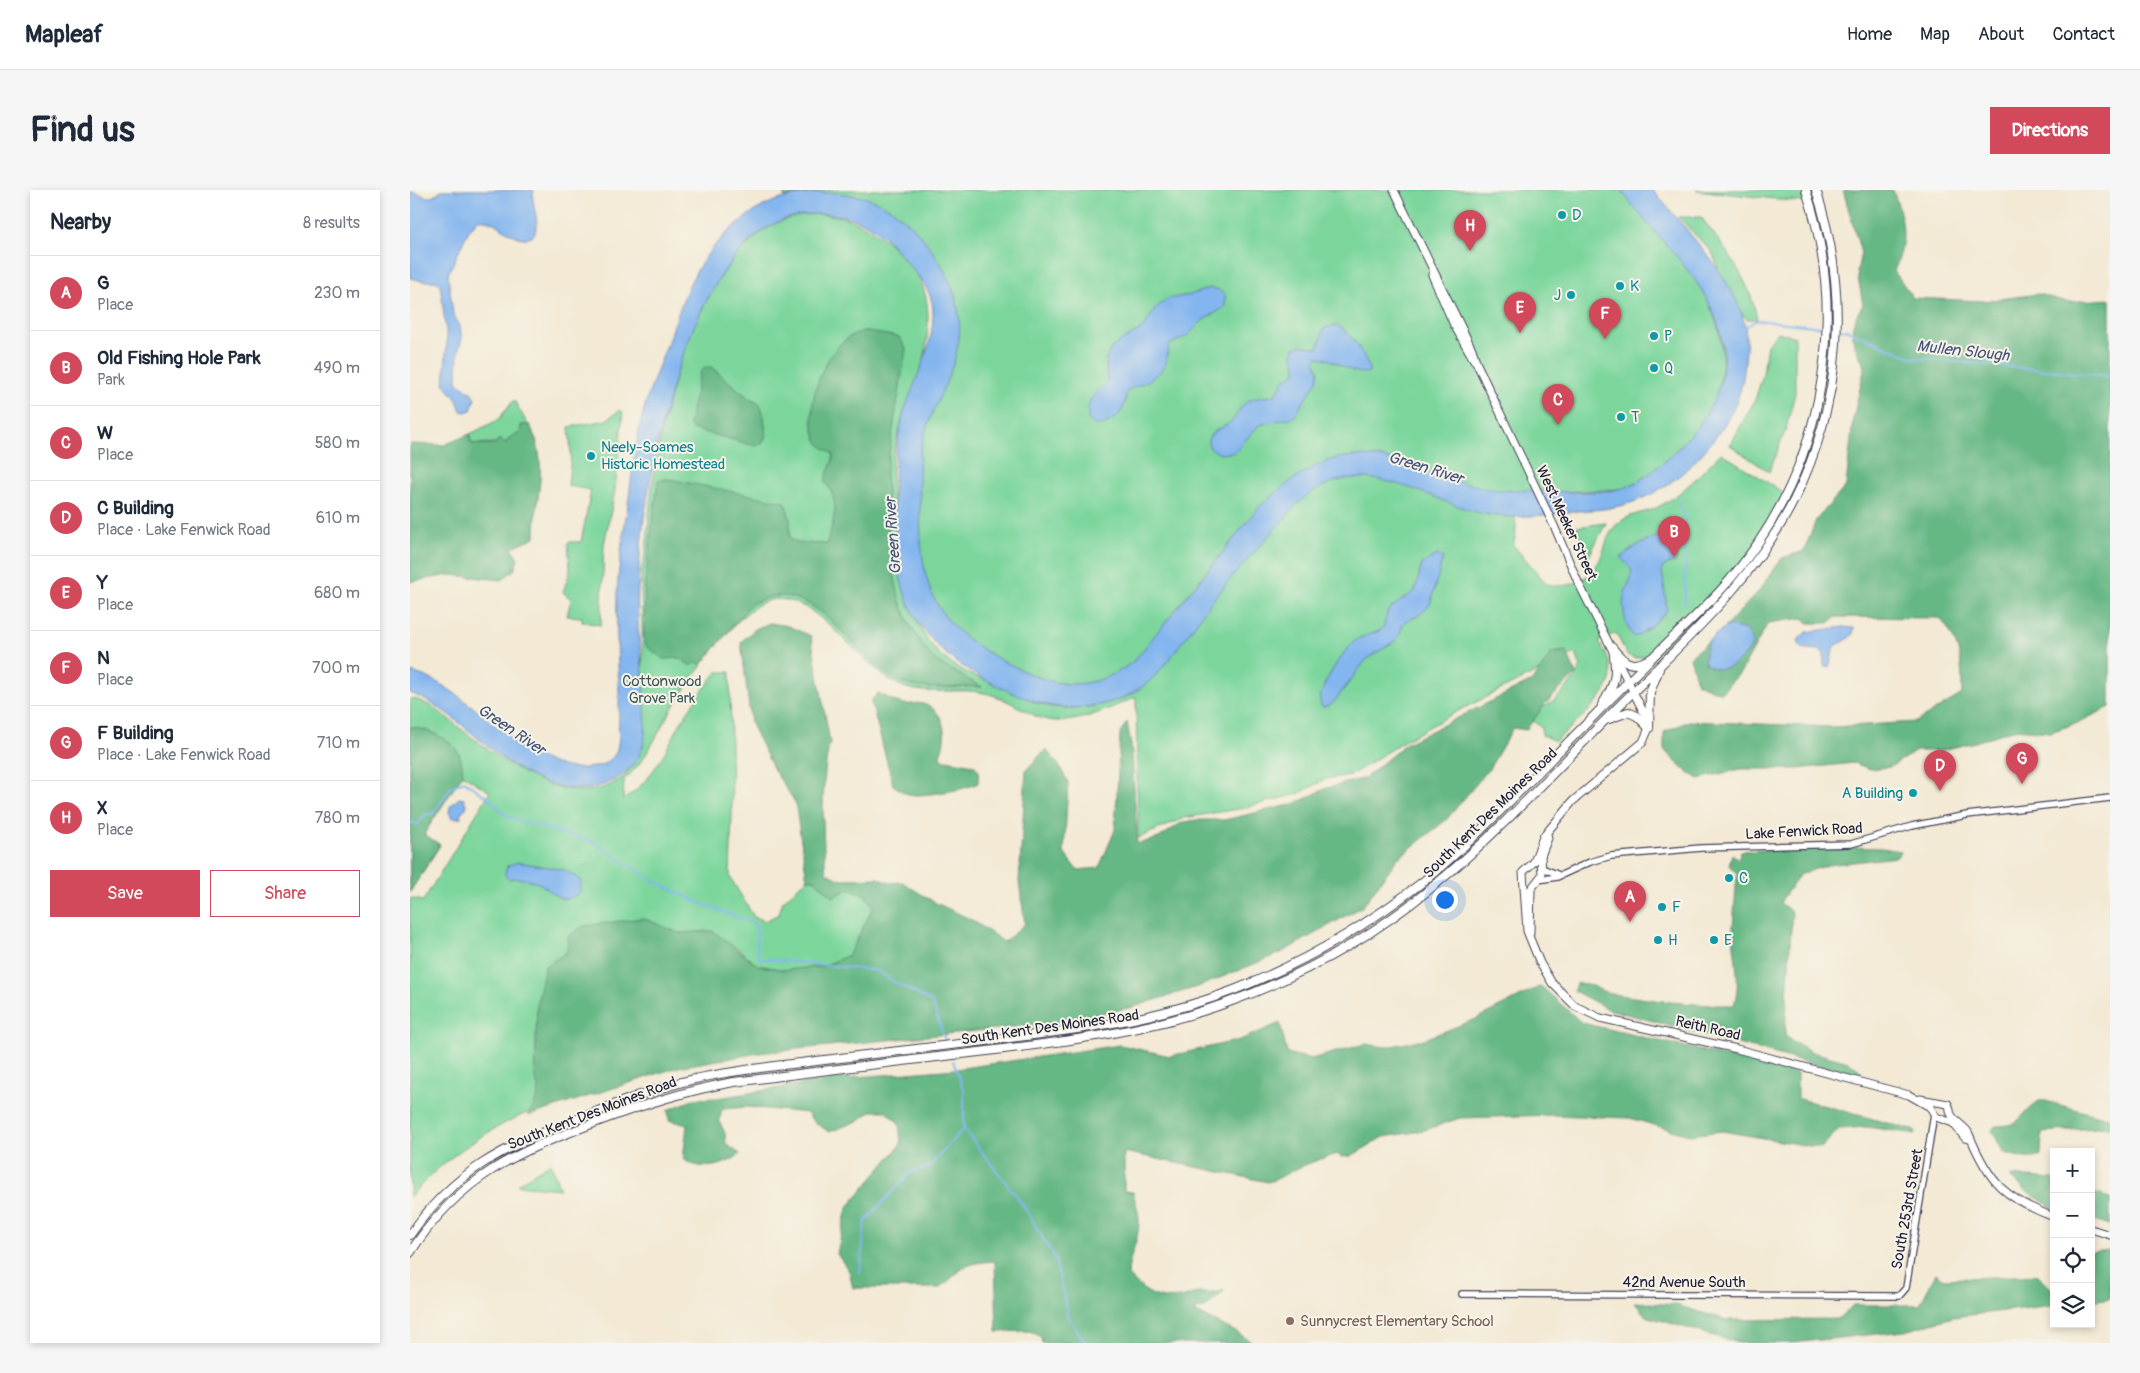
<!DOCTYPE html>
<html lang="en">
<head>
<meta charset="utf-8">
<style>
  body { margin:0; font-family:Pangolin,sans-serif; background:#f6f6f7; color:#1f2937 }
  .controls { position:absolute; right:15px; bottom:15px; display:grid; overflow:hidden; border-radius:0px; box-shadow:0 2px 8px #0003 }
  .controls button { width:45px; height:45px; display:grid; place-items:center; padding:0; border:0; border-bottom:1px solid #e0e1e3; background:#fff; color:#1f2937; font:25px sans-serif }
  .you { position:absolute; left:1034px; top:709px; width:18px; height:18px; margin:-12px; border:4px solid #fff; border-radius:50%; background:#1a73e8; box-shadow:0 0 0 8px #1a73e833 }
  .badge { display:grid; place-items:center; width:32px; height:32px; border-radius:50%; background:#d1495b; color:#fff; font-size:16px; font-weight:700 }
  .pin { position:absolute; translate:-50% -41px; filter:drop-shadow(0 1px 2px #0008) }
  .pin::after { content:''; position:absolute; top:26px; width:18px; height:15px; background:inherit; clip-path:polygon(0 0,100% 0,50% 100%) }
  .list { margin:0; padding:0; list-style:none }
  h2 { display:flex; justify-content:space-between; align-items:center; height:65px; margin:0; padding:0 20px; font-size:21px }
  h2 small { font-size:16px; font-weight:400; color:#747a83 }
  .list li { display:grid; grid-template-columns:32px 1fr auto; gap:15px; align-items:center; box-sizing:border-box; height:75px; padding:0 20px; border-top:1px solid #e0e1e3 }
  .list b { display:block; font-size:19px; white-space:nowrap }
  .list p { margin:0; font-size:16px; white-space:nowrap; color:#747a83 }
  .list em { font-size:16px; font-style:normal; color:#747a83 }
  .actions { display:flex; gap:10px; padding:15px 20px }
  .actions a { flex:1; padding:11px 0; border:1px solid #d1495b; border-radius:0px; text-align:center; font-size:18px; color:#d1495b }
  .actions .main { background:#d1495b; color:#fff }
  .icon { flex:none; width:28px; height:28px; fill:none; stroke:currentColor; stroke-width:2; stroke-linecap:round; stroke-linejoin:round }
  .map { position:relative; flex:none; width:1700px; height:1153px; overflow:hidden; border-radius:0px }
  header { display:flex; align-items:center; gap:30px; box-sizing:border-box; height:70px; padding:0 25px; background:#fff; border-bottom:1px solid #e0e1e3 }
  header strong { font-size:24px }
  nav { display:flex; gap:28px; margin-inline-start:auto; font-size:18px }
  .intro { display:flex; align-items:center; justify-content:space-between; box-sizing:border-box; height:120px; padding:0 30px }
  h1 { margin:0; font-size:35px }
  .button { padding:12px 22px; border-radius:0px; background:#d1495b; color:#fff; font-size:18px; font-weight:700 }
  main { display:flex; gap:30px; padding:0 30px }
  aside { flex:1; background:#fff; border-radius:0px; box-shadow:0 2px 8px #0003 }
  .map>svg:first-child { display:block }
  .green { fill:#7cd69c; stroke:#4f7c6c }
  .forest { fill:#65b784; stroke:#446c60; fill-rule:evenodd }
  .water { fill:#83b5ef; stroke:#526c95 }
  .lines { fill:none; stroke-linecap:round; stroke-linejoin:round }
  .stream { stroke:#83b5ef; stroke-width:2 }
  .minor-casing { stroke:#414052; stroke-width:8 }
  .major-casing { stroke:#414052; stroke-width:9 }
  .highway-casing { stroke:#414052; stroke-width:10 }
  .minor { stroke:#fff; stroke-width:5.5 }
  .major { stroke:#fff; stroke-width:7 }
  .highway { stroke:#fff; stroke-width:8 }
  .culture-dot { fill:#0f9aa8; stroke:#f7f3e8; stroke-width:2 }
  .education-dot { fill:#8d6e63; stroke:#f7f3e8; stroke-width:2 }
  .labels { text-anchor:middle; stroke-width:4; stroke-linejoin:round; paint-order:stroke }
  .culture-label { font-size:15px; fill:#0d838f; stroke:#f7f3e8; text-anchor:start }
  .street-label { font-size:15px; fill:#22223b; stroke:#f7f3e8 }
  .park-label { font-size:15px; fill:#3d5858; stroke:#f7f3e8 }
  .education-label { font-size:15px; fill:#785e54; stroke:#f7f3e8; text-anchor:start }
  .water-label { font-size:16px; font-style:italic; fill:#44557a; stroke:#f7f3e8 }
</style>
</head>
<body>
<header>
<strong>Mapleaf</strong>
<nav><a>Home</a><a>Map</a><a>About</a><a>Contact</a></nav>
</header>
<div class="intro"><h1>Find us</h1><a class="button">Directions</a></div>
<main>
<aside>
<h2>Nearby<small>8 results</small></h2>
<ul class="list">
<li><span class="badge">A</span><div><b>G</b><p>Place</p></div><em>230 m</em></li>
<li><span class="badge">B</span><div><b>Old Fishing Hole Park</b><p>Park</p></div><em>490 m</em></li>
<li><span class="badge">C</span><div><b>W</b><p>Place</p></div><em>580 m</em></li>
<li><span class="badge">D</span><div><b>C Building</b><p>Place · Lake Fenwick Road</p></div><em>610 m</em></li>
<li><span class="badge">E</span><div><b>Y</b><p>Place</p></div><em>680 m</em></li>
<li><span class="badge">F</span><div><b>N</b><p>Place</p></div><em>700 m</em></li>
<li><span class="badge">G</span><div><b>F Building</b><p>Place · Lake Fenwick Road</p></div><em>710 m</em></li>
<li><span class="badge">H</span><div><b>X</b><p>Place</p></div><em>780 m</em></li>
</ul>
<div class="actions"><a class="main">Save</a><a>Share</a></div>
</aside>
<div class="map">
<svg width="1700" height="1153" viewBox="0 0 1700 1153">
  <rect width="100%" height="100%" fill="#f7f3e8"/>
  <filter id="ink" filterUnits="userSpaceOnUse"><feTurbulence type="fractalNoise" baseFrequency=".02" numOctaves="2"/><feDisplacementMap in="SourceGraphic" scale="10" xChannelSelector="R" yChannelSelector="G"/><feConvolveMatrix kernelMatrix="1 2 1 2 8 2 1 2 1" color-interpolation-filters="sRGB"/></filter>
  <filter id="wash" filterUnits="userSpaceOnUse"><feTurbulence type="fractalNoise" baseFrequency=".0096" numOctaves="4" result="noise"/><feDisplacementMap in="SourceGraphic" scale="20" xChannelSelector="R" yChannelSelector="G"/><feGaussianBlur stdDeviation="1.12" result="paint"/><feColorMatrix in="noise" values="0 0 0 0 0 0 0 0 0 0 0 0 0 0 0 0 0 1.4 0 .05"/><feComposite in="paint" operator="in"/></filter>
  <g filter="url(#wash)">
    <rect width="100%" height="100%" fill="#f3e9d4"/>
    <path class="green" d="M374,0H1211C1234,33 1267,59 1288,93C1318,143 1324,194 1285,240C1265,263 1240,288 1212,299L1151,302L1098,301C1103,320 1110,336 1103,355L1137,394C1149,397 1161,396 1171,390C1200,373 1189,347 1211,331C1222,323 1238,323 1250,316C1274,303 1292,282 1311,263L1376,304L1332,374L1245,465L1224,468L1217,465L1206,443L1189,451C1194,461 1201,471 1201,483C1202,505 1161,537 1145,551L1132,545L1131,537L1123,531L1131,518C1145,514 1165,490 1171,476L1165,463L1046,522L994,551L941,585L916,589L888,604L833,618L774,628L728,648L726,507C698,519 658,540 628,527C608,518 592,505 569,502C541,498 514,507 487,494C447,475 397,386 348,415C322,430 277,494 260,522C246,546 236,571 214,590L213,610C243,591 256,559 273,529C283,513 295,497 307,482H320L322,625L320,687L344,727L355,731L369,724L373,711L397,689H404L423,706L438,699L454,704L464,716L439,765L414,776L375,780L347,775L325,756L127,919C78,938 35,967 0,1007V708L13,711L80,602L52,584L14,644L30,655L0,702V508C22,512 38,529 55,542C92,570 139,609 188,599C212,594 227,574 234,552L231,382C239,355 238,324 242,296C255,210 280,102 349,44C380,19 425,18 458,38C482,53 511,79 516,108C521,131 516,172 507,194C500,209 493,221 490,237C486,252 482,268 482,283C481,312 487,341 492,370C494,383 495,398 499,410C503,424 510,440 519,452C538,478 569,489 598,498C608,501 614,508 624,512C653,524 699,517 725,502L724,471C688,500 653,501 611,481C588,469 559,457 541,437C509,404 511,356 509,312C509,298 506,282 508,267C514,207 527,147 536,88L414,3L388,4L374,7Z
      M1286,0H1396L1400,13Z
      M1268,27H1291C1315,59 1340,89 1347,129H1337L1328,119L1313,92L1302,62Z
      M1368,142L1385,147V203L1376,239L1359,282L1320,255L1345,210L1353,184L1357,154Z
      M104,210L127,251L61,254L60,244L88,230Z
      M210,220L213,222L205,300L194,355L191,435L172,432V427L157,426L161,409L153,402L160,381L158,352H171L181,300L158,296L161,265L159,237L196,230Z
      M1196,333L1179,366L1166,337Z
      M141,973L150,999L107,995L110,992Z"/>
    <path class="forest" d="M1433,0H1483C1494,32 1498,49 1484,81L1503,108L1574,111L1628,104L1657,112L1700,109V517L1665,534L1640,542L1605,539L1565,552L1529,561H1506L1480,577L1460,579L1444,573L1386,579H1330L1289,589L1271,577L1254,560V542L1279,531L1422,537L1506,532L1552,504C1552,472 1551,454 1530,428L1426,427L1419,433H1398L1393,428L1358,433L1331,482L1311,503L1287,493L1280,467L1316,436L1349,401L1372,368L1394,361L1406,330L1436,296L1443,229L1455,176C1441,151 1436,139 1453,115L1447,82L1451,63ZM1318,436L1337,440L1295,473C1293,455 1303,446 1318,436Z
      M453,141L489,147L496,159L476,282L481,371L490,411L499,433L513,456L527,472L572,497C547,496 517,502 493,493C441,472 407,377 340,415L291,475L286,472L281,476L269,468L253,469L236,456L234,448L235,391L248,290L259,289L375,312L380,328V348L388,353L417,354C423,329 432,314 415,292C416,281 424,274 423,264C419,261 411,257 408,252C392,222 411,165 439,147C443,144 449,143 453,141Z
      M296,177H301L340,209L350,214L354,225L356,245L353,253L346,256L282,239L279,234L290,182Z
      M111,235H120C140,278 125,302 125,347C117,352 110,352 102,359L108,368L105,379L92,390L40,385L0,392V254L34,255L60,244L61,254H85L89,249L96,253L99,248L110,243Z
      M360,433L378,436L401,446L420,552C411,587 412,646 416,682L429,689L469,688L480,693L492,692L524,712L562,730L594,752L615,734L609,692L616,580L636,559L650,577L658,592L654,663L667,680L689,678L705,640L710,543L717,532L722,561L727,654L749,648L771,633L785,630H814L884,614L917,598L955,588L995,554L1122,491L1142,463L1156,461L1166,484L1135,514L1116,540L1103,538L1079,579L1036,630L987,669L953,716L871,763L790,796L723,817L645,833L349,863L268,877L118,926C125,913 133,903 125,889L127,813L135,776L157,762L158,746L174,736L233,728L269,743L303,741L347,775L375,780L414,776L439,765L464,716L454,704L438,699L423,707L404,689H397L385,612L364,580L341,534L331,452L345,439Z
      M468,503C476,507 485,512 494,514C500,515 507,512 513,514C536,520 538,548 530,565L531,569L564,575L569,581L568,593C555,600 520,605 505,605C496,605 490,600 483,595L461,511Z
      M0,537C16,538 41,549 49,564C52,569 52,578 53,584L14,644L30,655L0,702Z
      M1438,657L1472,658L1490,661L1487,667L1417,675L1389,685C1384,696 1375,702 1370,713L1382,722L1375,846L1402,862L1439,872L1452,882L1448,886L1198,819L1164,801L1166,794C1179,791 1190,802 1203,804C1242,810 1284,816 1324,815C1332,790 1323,765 1323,738C1324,720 1326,702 1327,684L1319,675L1322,664L1328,669L1331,661Z
      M1131,796L1172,833L1387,883V908L1506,941L1505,944L1457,937L1429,939L1411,958L1312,941L1279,945L1220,928L1143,925L1050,928L1012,941L974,947L941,966L932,967L927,964C913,968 899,973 886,979C874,984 872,988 858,992L714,962V1001L723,1002C725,1012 730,1024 729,1034C728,1053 718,1067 718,1085C733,1101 746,1111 769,1108C776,1108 782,1103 788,1103C801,1102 801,1105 815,1100L797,1117L783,1121L828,1143L843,1153H632L631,1147L620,1141L587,1142L585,1071C551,1073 555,1078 530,1098H443L439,1081L427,1064L437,1018L491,954L489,933L475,921H461L448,931L419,942L403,931L397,923L337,917L312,919L309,931L315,943L316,954L330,964C314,977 291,982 273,969L277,935L259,930L258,920L285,909L308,908L423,889L546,879L710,855L760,866L830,850L870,833L877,863L901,869L955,854L976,857L1012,850L1066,829Z
      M1629,911H1636L1689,926L1700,927V937L1632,942L1631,965C1620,972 1605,966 1593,962L1582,940L1585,936C1615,936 1607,925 1629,911Z
      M1605,986L1644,989V1019L1615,1000L1600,987Z
      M1681,1002L1700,1008V1035L1681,1029Z
      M1700,1060V1108L1681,1111V1062Z
      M1526,1083L1534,1089L1627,1085L1644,1101V1115L1543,1127L1495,1141L1381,1153H1328L1236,1126L1224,1112L1266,1115L1317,1130L1429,1129L1443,1115H1510Z"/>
    <path class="water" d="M32,0H124C119,16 134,32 122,47C101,54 87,26 68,30L58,42L38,84L43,124L50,136L52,148L48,162L47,192L62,203L65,209L61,220L55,222L51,221L47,210L34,194L37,149L30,94L26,91H13L0,88V2C18,4 17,13 32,0Z
      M1211,0H1242L1246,3C1275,40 1312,75 1330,119C1337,135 1337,154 1335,171C1334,193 1328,213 1316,232C1289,273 1254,307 1205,317C1192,320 1179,320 1166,321C1136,325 1106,330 1075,324C1019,312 958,264 901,303C886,313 876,327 864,340C847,360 828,378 812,399C798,415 786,434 773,451C760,468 747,487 729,499C706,515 668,521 641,516C620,511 599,502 580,492C497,450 483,397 484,309C484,279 486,248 495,219C506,186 525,154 523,119C522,101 509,87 498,74C487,61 476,46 461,37C438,22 399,20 373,30C267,70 223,332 228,432C229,460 242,540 231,562C220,585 193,600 167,599C99,597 60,525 0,503V482C65,495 120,598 191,575C199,572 205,567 207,559C210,548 208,536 209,526C210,485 205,445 207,404C209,371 214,339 219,307C223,277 226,248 234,219C241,195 250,173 259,150C267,127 274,103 286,82C303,52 337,19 371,9C402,0 444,0 474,15C509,33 546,87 549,126C554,172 525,207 513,249C507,269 510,293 510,314C510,391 518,430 589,469C604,476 618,484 633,489C667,500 697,492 724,471L850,316C872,297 903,271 934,267C986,260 1031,291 1081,299C1092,301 1104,300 1115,300C1141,301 1189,305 1214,298C1231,292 1247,278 1260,266C1303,225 1328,184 1304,124C1283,75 1241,43 1211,0Z
      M800,98L807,99L815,105V117L792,131L777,146L759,155L756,173L752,180L738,191L718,200C715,205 716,211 714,216C710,227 695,237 684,235L678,229C677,205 684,208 697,192L696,169L701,158L734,137L745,119L757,109L780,105Z
      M926,135C937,137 961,172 959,182C942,187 925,168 908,167L905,172L909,182L907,191L884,227L849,235L825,262L810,264L800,258C792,243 812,239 821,232C828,226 829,216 838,211C846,206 856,208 865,205L875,189L886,182C888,173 880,167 884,158L891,155L908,158L914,138Z
      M1250,345L1256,346L1267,360L1266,371L1254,376L1252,379L1257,420C1253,426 1231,446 1224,447C1214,438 1211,414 1215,402C1218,394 1223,388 1221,379C1219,374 1213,372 1211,367L1228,355Z
      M1027,365L1033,368L1020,415L1008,426L994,432L988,449L956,470L924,512L917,517H912C902,505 934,460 945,451C954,444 965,445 973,438L978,420L1005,401L1012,374Z
      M1318,436L1337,440L1343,453C1334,470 1314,489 1295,473C1293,454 1303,445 1318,436Z
      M1433,437L1444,438C1444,449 1432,452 1424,456L1419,478L1414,476V465L1412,461C1401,457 1390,463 1388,450L1397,442Z
      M49,608L54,609L57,617L50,624L51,628H42L39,622L40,616Z
      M108,672L155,680L171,690V701C154,715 150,708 136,698C127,690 109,687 98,689L95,684L97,676Z"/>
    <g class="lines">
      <path class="stream" d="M1333,138L1347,130L1413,137
        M1428,139L1437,140L1503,168L1700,186
        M1268,308L1275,328V414
        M0,632L8,634L15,625L24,623L41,597L54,591L77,607L98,627L183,652L240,689L292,714L346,734L348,768L469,781L482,791L522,812L535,850
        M543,871L554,901V939L611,1012L645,1068L658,1127L676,1153
        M450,1083L455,1032L500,982L518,978L553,939"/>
    </g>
  </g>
  <g filter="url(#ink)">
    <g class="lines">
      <g class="minor-casing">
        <path id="minor" d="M1132,678L1149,685
          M1128,690L1147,687L1180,672L1201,666L1291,658L1441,654L1502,636L1557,625L1700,608
          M1052,1104L1489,1106L1496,1098L1524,924"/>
      </g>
      <g class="major-casing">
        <path id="major" d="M984,0L1062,159L1067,174L1145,338L1168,392L1234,523L1239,538L1233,552L1163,611L1133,647L1124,672L1113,682L1117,741L1130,773L1142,793L1165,816L1190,828L1327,859L1499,905L1520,917L1526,927L1543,933L1555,948L1560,949
          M1022,85L1044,135L1064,170
          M1120,743L1121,699L1132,685L1131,666L1138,648L1137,644
          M1510,909L1538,914C1541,918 1539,920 1541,924C1545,933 1556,936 1559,944C1579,993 1595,1009 1644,1027
          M1681,1039L1700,1045"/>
      </g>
      <g class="highway-casing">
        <path id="highway" d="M1203,459C1215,473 1222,479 1239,469
          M1192,515C1206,493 1207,484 1203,458
          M1199,529L1218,522L1227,526L1239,538
          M1239,538L1240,502L1249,479
          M0,1045C43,982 95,956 165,930C204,915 244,898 285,889C320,881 356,877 391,873C453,865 514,858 576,851C660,841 744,831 824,800C891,774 953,738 1010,694C1046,666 1078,633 1110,601C1158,552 1206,503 1255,455C1276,435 1298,415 1317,393C1411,286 1441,135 1396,0
          M0,1063C50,985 109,961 192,930C236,914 278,900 324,892C408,881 493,871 577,861C660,851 741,841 819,812C891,786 960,748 1020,699C1090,642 1151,574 1215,510C1277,448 1344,390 1384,310C1432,214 1440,102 1406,0"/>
      </g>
      <use href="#minor" class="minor"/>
      <use href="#major" class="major"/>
      <use href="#highway" class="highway"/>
    </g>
  </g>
  <g class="culture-dot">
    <circle cx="1152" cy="25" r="5"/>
    <circle cx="1210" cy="96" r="5"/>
    <circle cx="1161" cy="105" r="5"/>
    <circle cx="1244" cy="146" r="5"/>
    <circle cx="1244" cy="178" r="5"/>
    <circle cx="1211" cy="227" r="5"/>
    <circle cx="181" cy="266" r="5"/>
    <circle cx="1503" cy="603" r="5"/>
    <circle cx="1319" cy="688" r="5"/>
    <circle cx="1252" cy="717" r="5"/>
    <circle cx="1248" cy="750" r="5"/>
    <circle cx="1304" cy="750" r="5"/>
  </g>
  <circle class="education-dot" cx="880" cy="1131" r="5"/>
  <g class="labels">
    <g class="culture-label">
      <text x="1162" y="30">D</text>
      <text x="1220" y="101">K</text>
      <text x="1151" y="110" text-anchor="end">J</text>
      <text x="1254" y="151">P</text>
      <text x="1254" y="183">Q</text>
      <text x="1221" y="232">T</text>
      <text x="191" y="262">Neely-Soames<tspan x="191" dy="17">Historic Homestead</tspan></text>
      <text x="1493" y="608" text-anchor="end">A Building</text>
      <text x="1329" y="693">C</text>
      <text x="1262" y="722">F</text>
      <text x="1258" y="755">H</text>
      <text x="1314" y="755">E</text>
    </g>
    <g class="street-label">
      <text transform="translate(1157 333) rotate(65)" y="5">West Meeker Street</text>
      <text transform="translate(1080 623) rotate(-44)" y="5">South Kent Des Moines Road</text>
      <text transform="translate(1394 641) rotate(-3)" y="5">Lake Fenwick Road</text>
      <text transform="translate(640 837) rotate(-8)" y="5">South Kent Des Moines Road</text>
      <text transform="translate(1298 838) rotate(13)" y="5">Reith Road</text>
      <text transform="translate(182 923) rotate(-21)" y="5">South Kent Des Moines Road</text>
      <text transform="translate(1497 1019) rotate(-80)" y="5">South 253rd Street</text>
      <text x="1274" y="1097">42nd Avenue South</text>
    </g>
    <g class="park-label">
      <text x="252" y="496">Cottonwood<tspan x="252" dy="17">Grove Park</tspan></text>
    </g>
    <g class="education-label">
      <text x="890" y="1136">Sunnycrest Elementary School</text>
    </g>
    <g class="water-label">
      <text transform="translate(1553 160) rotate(6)" y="6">Mullen Slough</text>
      <text transform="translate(1016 277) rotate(17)" y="6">Green River</text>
      <text transform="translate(482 346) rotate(-94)" y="6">Green River</text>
      <text transform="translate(102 539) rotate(34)" y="6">Green River</text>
    </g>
  </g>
</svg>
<div class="controls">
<button>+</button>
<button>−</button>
<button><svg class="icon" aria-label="locate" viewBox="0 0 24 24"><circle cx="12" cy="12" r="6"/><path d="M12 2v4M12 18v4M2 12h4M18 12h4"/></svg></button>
<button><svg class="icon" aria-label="layers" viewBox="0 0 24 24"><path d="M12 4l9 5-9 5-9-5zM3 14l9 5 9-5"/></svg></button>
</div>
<div class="you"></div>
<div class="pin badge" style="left:1220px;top:732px">A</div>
<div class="pin badge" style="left:1264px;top:367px">B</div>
<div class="pin badge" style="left:1148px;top:235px">C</div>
<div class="pin badge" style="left:1530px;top:601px">D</div>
<div class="pin badge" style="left:1110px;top:143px">E</div>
<div class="pin badge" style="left:1195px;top:149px">F</div>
<div class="pin badge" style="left:1612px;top:594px">G</div>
<div class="pin badge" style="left:1060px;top:61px">H</div>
</div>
</main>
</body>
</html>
